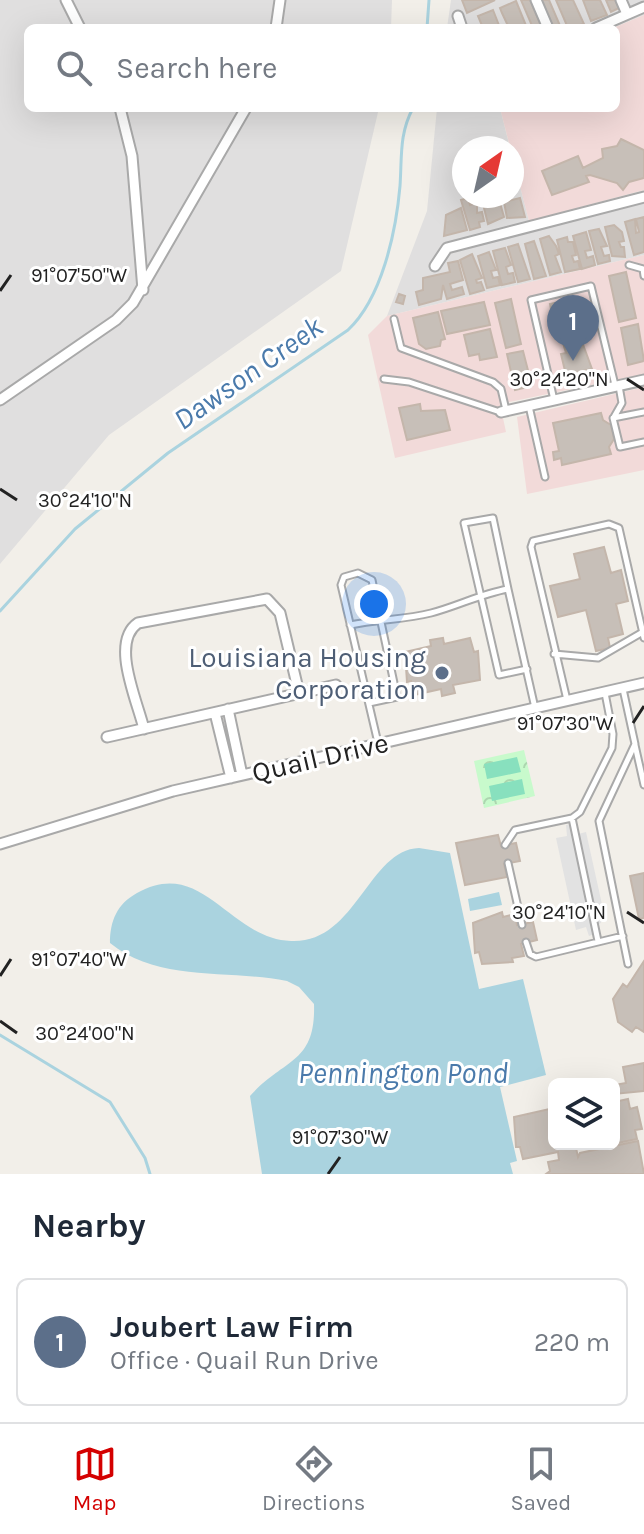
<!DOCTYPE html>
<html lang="en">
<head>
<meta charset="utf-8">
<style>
  body { margin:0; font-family:Karla,sans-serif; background:#f6f6f7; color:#1f2937 }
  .controls { position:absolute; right:24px; bottom:24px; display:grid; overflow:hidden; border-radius:12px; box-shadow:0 8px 32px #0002 }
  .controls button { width:72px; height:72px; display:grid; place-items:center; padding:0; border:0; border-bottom:2px solid #e0e1e3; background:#fff; color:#1f2937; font:40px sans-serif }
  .compass { position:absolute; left:452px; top:136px; width:72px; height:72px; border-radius:50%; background:#fff; box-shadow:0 8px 32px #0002; rotate:34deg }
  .you { position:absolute; left:374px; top:604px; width:28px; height:28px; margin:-20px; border:6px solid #fff; border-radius:50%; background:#1a73e8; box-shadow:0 0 0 12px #1a73e833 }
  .badge { display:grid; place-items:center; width:52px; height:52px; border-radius:50%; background:#d40000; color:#fff; font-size:26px; font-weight:700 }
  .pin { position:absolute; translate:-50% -66px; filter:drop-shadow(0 2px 4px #0008) }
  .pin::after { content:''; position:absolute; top:42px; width:28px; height:24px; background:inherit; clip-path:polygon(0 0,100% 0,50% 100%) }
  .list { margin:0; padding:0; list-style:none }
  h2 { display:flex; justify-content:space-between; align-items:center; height:104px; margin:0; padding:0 32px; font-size:34px }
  h2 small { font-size:26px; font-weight:400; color:#747a83 }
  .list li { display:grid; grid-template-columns:52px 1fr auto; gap:24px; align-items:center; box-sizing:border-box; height:128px; margin:0 16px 16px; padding:0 16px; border:2px solid #e0e1e3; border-radius:12px }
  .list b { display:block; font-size:30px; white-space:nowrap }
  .list p { margin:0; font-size:26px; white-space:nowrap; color:#747a83 }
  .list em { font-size:26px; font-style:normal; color:#747a83 }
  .icon { flex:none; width:44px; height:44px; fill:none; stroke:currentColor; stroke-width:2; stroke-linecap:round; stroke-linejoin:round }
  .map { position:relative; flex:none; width:644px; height:1174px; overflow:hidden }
  .search { position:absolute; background:#fff; box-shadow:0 8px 32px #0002; left:24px; right:24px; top:24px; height:88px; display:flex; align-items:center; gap:20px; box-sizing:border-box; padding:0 28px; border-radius:12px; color:#747a83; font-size:30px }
  .sheet { height:248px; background:#fff }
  nav { display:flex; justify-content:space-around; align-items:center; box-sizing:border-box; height:112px; border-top:2px solid #e0e1e3; background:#fff; font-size:22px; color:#747a83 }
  nav a { display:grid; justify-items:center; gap:4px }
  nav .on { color:#d40000 }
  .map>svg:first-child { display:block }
  .residential { fill:#e0dfdf }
  .commercial { fill:#f2dad9 }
  .park { fill:url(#park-crowns) }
  .pitch { fill:#88e0be }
  .parking { fill:#e2e2e2 }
  .water { fill:#aad3df }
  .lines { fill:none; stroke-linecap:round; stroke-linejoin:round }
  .stream { stroke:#aad3df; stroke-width:3 }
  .building { fill:#c7bfb8; stroke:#c4b6ab; stroke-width:2 }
  .lane-casing { stroke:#a9a9a9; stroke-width:9 }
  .street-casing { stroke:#a9a9a9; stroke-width:13 }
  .lane { stroke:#fff; stroke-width:5 }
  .street { stroke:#fff; stroke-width:9 }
  .ticks { fill:none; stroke:#222; stroke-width:3 }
  .service-dot { fill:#5c6f8a; stroke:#fff; stroke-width:3 }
  .labels { text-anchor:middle; stroke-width:6; stroke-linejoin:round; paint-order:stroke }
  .service-label { font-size:28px; fill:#4e5e75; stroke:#fff; text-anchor:end }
  .street-label { font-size:28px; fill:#222; stroke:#fff }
  .water-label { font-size:30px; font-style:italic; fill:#4a7aab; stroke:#fff }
  .ticks-label { font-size:20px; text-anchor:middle; fill:#222; stroke:#fff; stroke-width:6; stroke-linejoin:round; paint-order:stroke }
</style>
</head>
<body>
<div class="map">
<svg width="644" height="1174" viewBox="0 0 644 1174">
  <defs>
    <pattern id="park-crowns" width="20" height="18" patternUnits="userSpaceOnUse" patternTransform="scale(2)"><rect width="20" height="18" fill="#c8facc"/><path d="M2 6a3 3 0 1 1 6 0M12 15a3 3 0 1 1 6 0" fill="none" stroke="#acd6af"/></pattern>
  </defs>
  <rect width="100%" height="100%" fill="#f2efe9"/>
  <path class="residential" d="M0,0H392L391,28H28V108H379L341,271L109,435L0,564Z
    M451,0H644V15L613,28H447Z
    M437,108H500L510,148H464V196H512V155L529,221L447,243L436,257L644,203V255L387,316L427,211Z"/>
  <path class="commercial" d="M644,15V190L529,221L500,108H616L613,28Z
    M644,255V374L500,404L506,432L395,458L368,335L387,316Z
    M644,387V470L527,494L517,417Z"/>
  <path class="park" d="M524,750L535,796L484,808L474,761Z"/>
  <path class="pitch" d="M517,757L521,772L487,779L484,764Z
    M522,779L525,794L492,801L489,786Z"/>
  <path class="parking" d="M575,823L578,834L586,832L605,918L595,929L597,933L589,936L586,927L576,930L556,838L567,836L566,825Z"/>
  <path class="water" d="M419,848L450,853L479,989L523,979L546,1075L500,1087L517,1161L510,1163L513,1174H262L250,1096C284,1058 316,1064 314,1004L299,987L287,981C229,969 159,983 110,943C110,921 117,904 137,893C203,856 229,939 291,941C356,944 368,850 419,848Z
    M499,892L502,905L470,911L468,899Z"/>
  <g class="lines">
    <path class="stream" d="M427,28L429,0
      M0,611L75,529L168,453L348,330C382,298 396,232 400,186C402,157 399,134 413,108
      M0,1035L110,1102L145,1158L150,1174"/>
  </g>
  <path class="building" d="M462,0H495L467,13Z
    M521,0H530L542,28H533Z
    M541,0H549L561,28H553Z
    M556,0H573L584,24L568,28Z
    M583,0H600L607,15L591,21Z
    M606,0H615L619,8L611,12Z
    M516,1L527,28H509L502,13L500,8Z
    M493,10L500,28H483L478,16Z
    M621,139L644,150V178L629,182L623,190L617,183L590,175L586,176L589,182L552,195L542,171L578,156L583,168L603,158L602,149L617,146Z
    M498,196L504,217L488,224L482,200Z
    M468,198L470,205L477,203V213L482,212L484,221L479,222L480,227L470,230L461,200Z
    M520,198L525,217L507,218L504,202Z
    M461,208L467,230L444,236L446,215Z
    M644,217V252L634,255L625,222L635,219L636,233L639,232L636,219Z
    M614,225L622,232L624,241L619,242L621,247H624L625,257L612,256L605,227Z
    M599,229L607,246L601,247L604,256L609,255L610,261L598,264L589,231Z
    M586,232L591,250L585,251L587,258L593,256L595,265L582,269L573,236Z
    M549,236L556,246L559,254L555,256L561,272L550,275L540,239Z
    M567,237L568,242H573L576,255L572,256L574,262L578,261L580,269L565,272L557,240Z
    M534,241L546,276L534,279L525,244Z
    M518,244L530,279L518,282L508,247Z
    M505,248L511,265L506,267L508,274L513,273L515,282L502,285L493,251Z
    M489,252L496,270L491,271L493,278L498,277L500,285L487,288L478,256Z
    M472,254L482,278L476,280L477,283L481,282L484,290L470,294L460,260Z
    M458,261L463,280L450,284L452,290L462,287L464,294L447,299L443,285L441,299L419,305L416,292L423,290V278L450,272L448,263Z
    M626,272L636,318L619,322L609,276Z
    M399,294L405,296L403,304L396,302Z
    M576,298L579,330L561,334L559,323L554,324L550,304Z
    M511,299L521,344L506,348L495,303Z
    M484,302L490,325L447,334L441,311Z
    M438,312L445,339L441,340L440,346L426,349L419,344L413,318Z
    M638,324L644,361L628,365L621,328Z
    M490,329L497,357L480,360L479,354L469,356L464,335Z
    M581,339L592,369L566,375L561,354L566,353L563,343Z
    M523,351L532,386L515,390L507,354Z
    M420,404L421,411L445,410L450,430L407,440L399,408Z
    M601,413L603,420L611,425L614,439L609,447L611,454L562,465L561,458L554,460L553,452L559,451L553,423Z
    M604,547L611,573L621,570L628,601L616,604L623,634L608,638L610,648L596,651L586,610L558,617L550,586L580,579L574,554Z
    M443,638L444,644L470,638L474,652L478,651L480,680L453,685L455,693L442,696L441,689L414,695L411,681L407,682L405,652L431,646L430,640Z
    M498,835L501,846L516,843L520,861L504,864L507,877L465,885L456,843Z
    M644,873V918L639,919L630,876Z
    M502,912L503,917L515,914L517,925L533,922L537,940L521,944L524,956L512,958L513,962L482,964L479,952L475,953L473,923Z
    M644,961V1032L636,1027L632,1032L618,1022L613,999L623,984L627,987Z
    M644,1063V1091L614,1094V1085L626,1083L623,1067Z
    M628,1099L630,1109L637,1107L642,1129L635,1130L637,1139L603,1146L614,1144V1102Z
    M554,1108V1144H595L576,1148L578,1157L580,1153L638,1141L644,1174H546L550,1171L548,1162L559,1160L558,1152L523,1159L520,1147H516L514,1117Z"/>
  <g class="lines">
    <g class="lane-casing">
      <path id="lane" d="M629,265L643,269L644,276
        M394,319L401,348L493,382L501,389L506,410
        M384,379L409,382L500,412
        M554,400L531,300L591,286L615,385
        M529,406L545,477
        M644,412L613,418L620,447L644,442
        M614,417L622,403L619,386
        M508,589L493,518L464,523L499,675L527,669
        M350,625C377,619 405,620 431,613C458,606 480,594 508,589L535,708
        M554,654L598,658L643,632
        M623,689L635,744L599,821L628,964
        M567,700L531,547L533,541L609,524L619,528L644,638
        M369,703L397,697L372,580L358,573L344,577L341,585L378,743
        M635,745L644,785
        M572,818L598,941
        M505,845L515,830L572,818L580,812L612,748L613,734L605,693
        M508,863L522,925
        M526,942L530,954L536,957L623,936"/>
    </g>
    <g class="street-casing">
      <path id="street" d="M66,0L80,28
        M536,0L548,28
        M621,0L627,14
        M458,16L462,28
        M276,28L280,0
        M596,28L644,7
        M120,108L132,156L143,290
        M435,266L447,248L644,197
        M0,400L116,320L133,303L246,108
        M501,412L644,380
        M228,709L242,775
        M215,713L231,778
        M144,729C137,700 110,642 138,623L267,599L280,613L299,693
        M107,737L336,685
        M0,844L173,791L644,683"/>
    </g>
    <use href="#lane" class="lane"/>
    <use href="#street" class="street"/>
  </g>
  <path class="ticks" d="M0,291L11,275M627,379L644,390M0,489L17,500M633,723L644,706M627,912L644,923M0,976L11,959M0,1021L17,1033M328,1174L340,1157"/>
  <circle class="service-dot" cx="442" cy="673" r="8"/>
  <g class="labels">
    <g class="service-label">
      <text x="426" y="667">Louisiana Housing<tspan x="426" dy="32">Corporation</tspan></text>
    </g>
    <g class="street-label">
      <text transform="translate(320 757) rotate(-13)" y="10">Quail Drive</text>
    </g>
    <g class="water-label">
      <text transform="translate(248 373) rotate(-35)" y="10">Dawson Creek</text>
      <text x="403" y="1083">Pennington Pond</text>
    </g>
  </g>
  <g class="ticks-label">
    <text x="79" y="282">91°07'50"W</text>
    <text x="559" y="386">30°24'20"N</text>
    <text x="85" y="507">30°24'10"N</text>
    <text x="565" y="730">91°07'30"W</text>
    <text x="559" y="919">30°24'10"N</text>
    <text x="79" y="966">91°07'40"W</text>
    <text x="85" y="1040">30°24'00"N</text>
    <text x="340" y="1144">91°07'30"W</text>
  </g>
</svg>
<div class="controls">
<button><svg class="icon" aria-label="layers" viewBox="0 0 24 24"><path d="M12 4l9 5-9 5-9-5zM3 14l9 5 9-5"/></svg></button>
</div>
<svg class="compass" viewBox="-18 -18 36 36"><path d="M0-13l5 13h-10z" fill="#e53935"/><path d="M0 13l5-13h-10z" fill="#747a83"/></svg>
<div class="you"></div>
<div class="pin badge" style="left:573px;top:361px;background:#5c6f8a">1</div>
<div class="search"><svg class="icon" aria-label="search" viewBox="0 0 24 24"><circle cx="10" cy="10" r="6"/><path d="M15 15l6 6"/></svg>Search here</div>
</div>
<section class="sheet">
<h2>Nearby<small></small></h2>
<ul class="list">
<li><span class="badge" style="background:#5c6f8a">1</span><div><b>Joubert Law Firm</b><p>Office · Quail Run Drive</p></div><em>220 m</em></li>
</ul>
</section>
<nav>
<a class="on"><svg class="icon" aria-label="map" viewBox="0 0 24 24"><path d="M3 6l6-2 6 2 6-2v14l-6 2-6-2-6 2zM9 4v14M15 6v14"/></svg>Map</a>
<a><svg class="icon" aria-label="directions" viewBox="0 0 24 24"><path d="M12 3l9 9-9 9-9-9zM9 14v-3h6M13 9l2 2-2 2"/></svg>Directions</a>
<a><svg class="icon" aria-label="saved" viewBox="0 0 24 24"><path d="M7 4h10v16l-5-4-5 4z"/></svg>Saved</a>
</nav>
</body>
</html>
